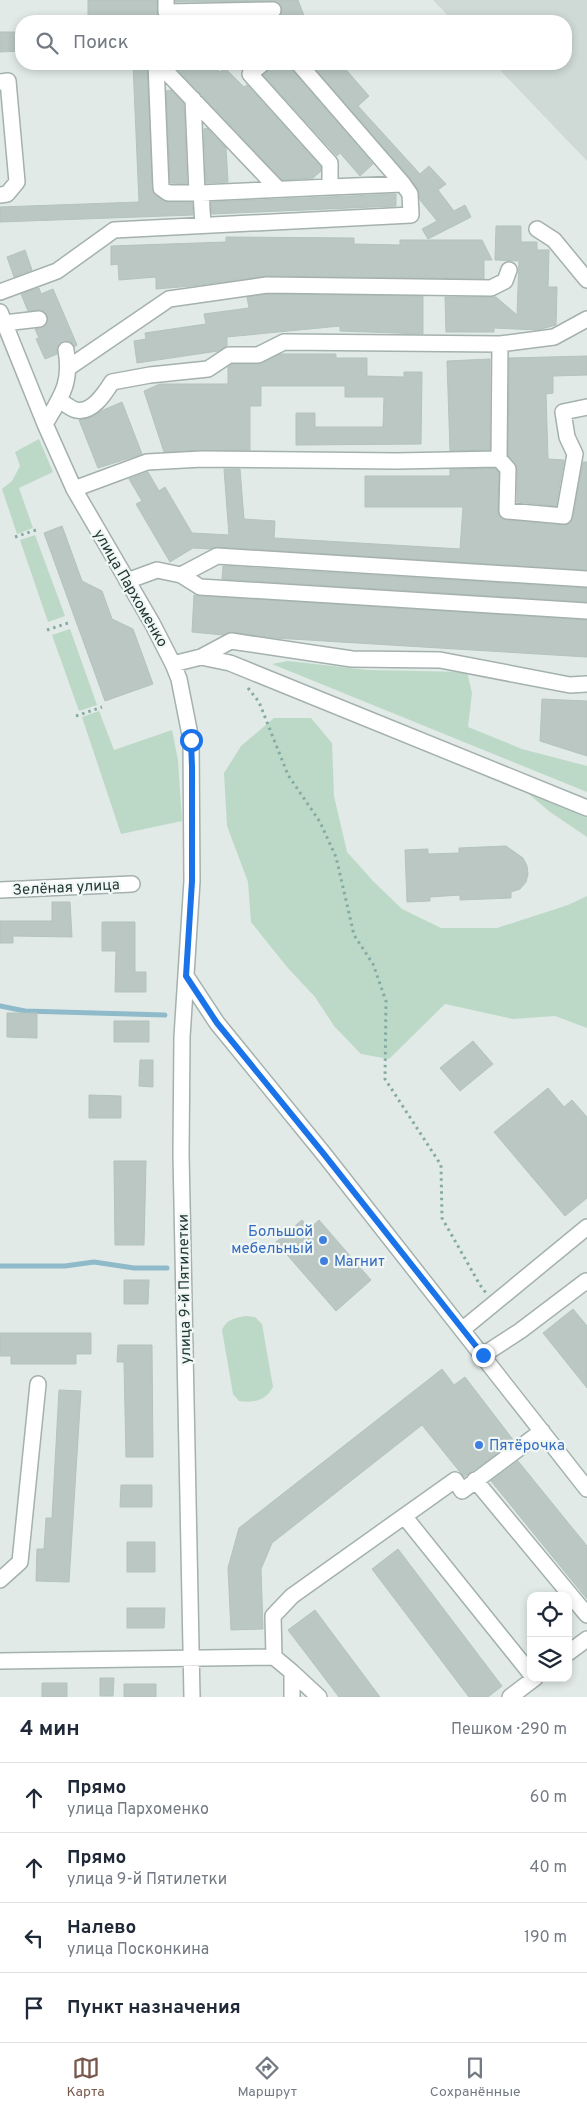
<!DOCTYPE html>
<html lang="ru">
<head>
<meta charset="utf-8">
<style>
  body { margin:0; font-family:Overpass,sans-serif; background:#f6f6f7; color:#1f2937 }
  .controls { position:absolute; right:15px; bottom:15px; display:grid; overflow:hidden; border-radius:10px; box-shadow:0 2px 8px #0003 }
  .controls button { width:45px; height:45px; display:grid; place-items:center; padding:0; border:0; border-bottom:1px solid #e0e1e3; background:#fff; color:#1f2937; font:25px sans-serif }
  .stop { position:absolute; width:15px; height:15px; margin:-11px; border:4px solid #1a73e8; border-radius:50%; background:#fff }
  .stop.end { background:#1a73e8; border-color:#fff; box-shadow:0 1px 5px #0008 }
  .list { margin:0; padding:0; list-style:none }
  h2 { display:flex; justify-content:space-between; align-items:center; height:65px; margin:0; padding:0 20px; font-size:21px }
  h2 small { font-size:16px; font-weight:400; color:#747a83 }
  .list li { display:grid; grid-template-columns:32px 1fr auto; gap:15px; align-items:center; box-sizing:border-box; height:70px; padding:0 20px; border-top:1px solid #e0e1e3 }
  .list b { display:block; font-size:19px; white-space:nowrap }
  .list p { margin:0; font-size:16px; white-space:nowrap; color:#747a83 }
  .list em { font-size:16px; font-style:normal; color:#747a83 }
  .icon { flex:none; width:28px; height:28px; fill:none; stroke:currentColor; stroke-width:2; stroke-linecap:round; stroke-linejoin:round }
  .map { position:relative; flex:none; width:587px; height:1697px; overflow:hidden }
  .search { position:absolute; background:#fff; box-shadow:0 2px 8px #0003; left:15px; right:15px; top:15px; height:55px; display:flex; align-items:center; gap:12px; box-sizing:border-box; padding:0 18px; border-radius:20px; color:#747a83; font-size:19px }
  .sheet { height:345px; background:#fff }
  nav { display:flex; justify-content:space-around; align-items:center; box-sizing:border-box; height:70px; border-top:1px solid #e0e1e3; background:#fff; font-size:14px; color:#747a83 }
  nav a { display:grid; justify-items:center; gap:2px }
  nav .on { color:#78584c }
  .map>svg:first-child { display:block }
  .built { fill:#cfdad6 }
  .green { fill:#bcd9c7 }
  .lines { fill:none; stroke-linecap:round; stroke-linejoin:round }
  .stream { stroke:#8ebaca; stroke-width:5 }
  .building { fill:#bac7c3; stroke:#b4c3bf }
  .minor-tunnel { stroke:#bbc7c4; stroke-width:15; stroke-dasharray:15 8; stroke-linecap:butt }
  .minor-casing { stroke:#a4b1ae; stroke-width:18 }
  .path { stroke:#84aba3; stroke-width:3; stroke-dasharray:2.5 4; stroke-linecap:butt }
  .minor { stroke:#fff; stroke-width:15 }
  .route { stroke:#1a73e8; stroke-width:6 }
  .shop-dot { fill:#3f7fe0; stroke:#f1f7f5; stroke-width:2 }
  .labels { text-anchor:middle; stroke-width:4.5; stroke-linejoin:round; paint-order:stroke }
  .street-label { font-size:15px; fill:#233936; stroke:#f1f7f5 }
  .shop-label { font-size:15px; fill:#366cbe; stroke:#f1f7f5; text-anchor:start }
</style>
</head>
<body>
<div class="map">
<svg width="587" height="1697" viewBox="0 0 587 1697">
  <rect width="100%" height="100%" fill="#e1eae7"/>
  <path class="built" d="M433,0H587V161L494,64H566V21H453Z"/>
  <path class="green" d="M39,439L53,472L19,488L33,528L17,534L2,489L12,481L20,466L15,452Z
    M35,535L65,616L48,622L20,540Z
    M70,629L97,705L79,711L52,635Z
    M288,661L368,670L467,672L472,693L468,727L522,749L587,766V792L272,664Z
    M99,711L114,750L172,730L178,760L182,821L121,834L82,717Z
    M274,718H311L332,743L334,796L347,852L373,881L402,909L441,928H497L568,905L587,896V1028L555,1016L513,1019L445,1004L389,1059L361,1054L334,1026L315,997L287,967L251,922L248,882L227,826L224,773L241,746Z
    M523,789L587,816V837L550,812Z
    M246,1316L255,1317L262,1324L273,1387C266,1401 253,1403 239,1401L233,1394L222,1330C227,1319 234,1318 246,1316Z"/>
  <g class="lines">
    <path class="stream" d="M0,1006L25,1011L165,1015
      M0,1266H65L94,1262L134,1268H167"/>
  </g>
  <path class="building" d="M88,0H157L158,16L165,21H88Z
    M175,0H298L306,21H173L273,19L278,18L282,10L281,5L273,1L175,2Z
    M0,32H21V51L0,52Z
    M172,64H212L220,72L225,68L244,87L247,85L321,167V171L313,178L282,180Z
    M271,64H290L292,70L373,164L360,176L340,153L337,156L263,75L271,68Z
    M311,64H341L369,96L358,106L420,174L429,166L446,184L438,190L454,211L465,205L471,217L428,239L422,229L437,221L420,200L418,189Z
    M133,65H147L153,192L167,202H192L193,215L0,222V207L139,202Z
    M171,90L184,104L187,184L170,183L166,91Z
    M207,128L226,148L228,182L206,183L204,129Z
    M396,194V206L212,214L211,202Z
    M496,226H521V242H537V250H549L548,287H557L556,325L538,330L494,328V332H446L445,297H496L517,315L519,261L495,260Z
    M226,237L354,238V244L400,245V240H482L492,260H484V279L267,276L192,286L156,289V277L119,280L118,264L111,265V246L226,242Z
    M25,250L32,270L14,277L7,257Z
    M39,288L41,294L53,289L77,345L74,347L69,341L61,342L57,347V354L45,359L36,339L39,338L35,329L45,326L48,317L42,310L28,311L21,294Z
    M268,294L423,296V334L340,331V326L227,337V346L218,351L137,363L134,341L146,339L145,333L206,324L204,314L249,308L247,297Z
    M280,354H336V358H367V376L404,377V372H422L421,444L296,445V413H315V427H383L384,397H345V386H261V406H250V450L164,452L144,391L160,384H228V367L232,364H258Z
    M587,356V375L553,376V393L546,394L548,459L564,460L556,506L517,502V469L508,455L509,358Z
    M490,359V450L450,451L447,361Z
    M122,402L142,454L98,468L79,420L90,418L101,411Z
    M583,462H587V570L218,547L210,549L193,548L170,562L136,504L142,501L129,479L148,472L159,491L165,487L192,533L229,535L224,469H240L244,519L275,521L274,538L460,549L463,507H365V476H450V469L495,468L499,472L498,511L501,518L564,525L571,522L573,518Z
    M62,526L82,581L102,591L112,619L133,629L153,684L105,701L44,533Z
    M223,566L587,588V602L222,579Z
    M194,595L587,620V657L275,638L232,632L223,635L192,632Z
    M542,699L587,701V756L540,741Z
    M506,846L523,858L527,866L528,874L526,882L520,889L511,892V898L460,900V895L430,897V901L407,902L405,850L428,849V854L459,853V848Z
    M52,902H70L72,937L13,936V943H0V921H52Z
    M102,922H135V972H146V992H115L116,951H102Z
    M7,1013H37V1038L7,1037Z
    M114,1021H149V1042H114Z
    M473,1041L493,1064L460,1091L440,1068Z
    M140,1060H153V1087L139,1086Z
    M548,1088L564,1107L572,1100L587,1117V1198L565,1216L494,1132Z
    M89,1095L121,1096V1118H89Z
    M114,1161H146L144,1245H115Z
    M302,1220L309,1229L319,1220L371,1280L336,1311L276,1242Z
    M124,1280H149L148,1304H124Z
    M573,1309L587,1326V1388L543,1333Z
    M0,1333H91V1354H76V1364H11V1356H0Z
    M118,1345H152L153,1457H126L124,1362H117Z
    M442,1369L454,1385L465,1377L514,1441L464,1477L422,1425L272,1543L261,1569L263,1629L231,1630L228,1568L239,1528Z
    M59,1390L81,1391L69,1582L36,1581L37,1549H44L46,1518H52Z
    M518,1461L587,1546V1599L491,1481Z
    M121,1485H152V1507H120Z
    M127,1542H155V1572H127Z
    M398,1549L502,1686L488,1697H469L372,1569Z
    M127,1608H165L164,1628H127Z
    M315,1610L380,1697H339L288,1630Z
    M100,1678H114L113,1696H100Z
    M42,1683H67V1697H42Z
    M124,1684H156V1697H124Z"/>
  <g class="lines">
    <path class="minor-tunnel" d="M39,319L56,325L66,350"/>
    <g class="minor-casing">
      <path id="minor" d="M166,0V12L273,10
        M156,64L161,188L168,193H201
        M159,64L278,189
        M0,82L8,81L17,182L7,194L0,195
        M193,99L197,193
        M330,187L403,184
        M203,225L201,193L330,187V163L250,74L262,64
        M537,229L554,240L587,280
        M0,292L57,271L114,230L411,215L410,194L403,184L299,64
        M0,312L45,424L74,489L152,623L173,664L179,679L191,740L192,881L182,1037L181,1154L192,1697
        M4,323L39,319
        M500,344L554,337L587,319
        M68,368L169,299L267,285L491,288L505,281L509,270
        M59,400C64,403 71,409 76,410C92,414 105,393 112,382L150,375L208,369L229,355H258L284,342L500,344L499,459L397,461L202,459L147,462L74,489
        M45,424C61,397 72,383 66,350
        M499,459L508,469L507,511L564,516L575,454L567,437L563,412L587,407
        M181,575L217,556L587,579
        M127,581L157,570L181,575L200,587L587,611
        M201,657L231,641L352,659L440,660L570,685L587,684
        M173,664L201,657L230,663L587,808
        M0,890L132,884
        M186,976L217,1023L323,1153L587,1489
        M463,1329L587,1227
        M483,1355L520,1331L586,1281L587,1283
        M475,1480L587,1615
        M404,1516L531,1674
        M0,1580L20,1562L38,1384
        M568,1653L587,1639
        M274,1657L273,1616L292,1596L455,1480L462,1491L542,1431
        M0,1661L274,1657L292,1672V1697
        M292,1672L319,1697
        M510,1697L535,1678"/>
    </g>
    <path class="path" d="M15,537L39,529
      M47,630L71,622
      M248,688L259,702L288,775L320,822L336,857L354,935L373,964L386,1001L385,1079L441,1165L442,1218L480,1285L486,1293
      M76,716L102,707"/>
    <use href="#minor" class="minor"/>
  </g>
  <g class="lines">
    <path class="route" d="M191,740L192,767V881L186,976L217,1023L323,1153L483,1355"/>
  </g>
  <g class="shop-dot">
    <circle cx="323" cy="1240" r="5"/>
    <circle cx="324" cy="1261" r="5"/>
    <circle cx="479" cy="1445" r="5"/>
  </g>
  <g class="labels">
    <g class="street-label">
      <text transform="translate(131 588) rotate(60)" y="5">улица Пархоменко</text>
      <text transform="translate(66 887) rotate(-3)" y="5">Зелёная улица</text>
      <text transform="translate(184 1289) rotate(-91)" y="5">улица 9-й Пятилетки</text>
    </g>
    <g class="shop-label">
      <text x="313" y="1236" text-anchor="end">Большой<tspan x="313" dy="17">мебельный</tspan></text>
      <text x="334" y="1266">Магнит</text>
      <text x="489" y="1450">Пятёрочка</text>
    </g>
  </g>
</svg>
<div class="controls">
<button><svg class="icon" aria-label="locate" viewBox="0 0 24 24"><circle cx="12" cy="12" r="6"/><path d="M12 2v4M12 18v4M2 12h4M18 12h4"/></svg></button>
<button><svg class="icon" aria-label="layers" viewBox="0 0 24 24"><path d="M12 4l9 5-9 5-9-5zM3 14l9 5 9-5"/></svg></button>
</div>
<div class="stop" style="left:191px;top:740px"></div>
<div class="stop end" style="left:483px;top:1355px"></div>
<div class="search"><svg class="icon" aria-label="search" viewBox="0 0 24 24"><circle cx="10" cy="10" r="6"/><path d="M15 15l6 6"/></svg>Поиск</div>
</div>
<section class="sheet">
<h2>4 мин<small>Пешком · 290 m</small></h2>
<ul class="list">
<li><svg class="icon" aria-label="ahead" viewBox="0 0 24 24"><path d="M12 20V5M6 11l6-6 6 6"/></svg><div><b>Прямо</b><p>улица Пархоменко</p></div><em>60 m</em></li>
<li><svg class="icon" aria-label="ahead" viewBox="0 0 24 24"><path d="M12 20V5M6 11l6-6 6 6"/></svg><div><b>Прямо</b><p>улица 9-й Пятилетки</p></div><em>40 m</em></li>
<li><svg class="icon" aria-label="left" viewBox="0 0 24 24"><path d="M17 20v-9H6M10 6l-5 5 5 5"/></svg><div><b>Налево</b><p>улица Посконкина</p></div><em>190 m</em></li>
<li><svg class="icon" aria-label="arrive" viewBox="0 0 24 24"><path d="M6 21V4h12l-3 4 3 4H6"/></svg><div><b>Пункт назначения</b></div></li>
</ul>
</section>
<nav>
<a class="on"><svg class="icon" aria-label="map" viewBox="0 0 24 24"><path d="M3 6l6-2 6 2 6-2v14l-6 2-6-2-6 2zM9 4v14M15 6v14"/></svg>Карта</a>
<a><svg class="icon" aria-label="directions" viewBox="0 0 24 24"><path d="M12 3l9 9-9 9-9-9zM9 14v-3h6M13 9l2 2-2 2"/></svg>Маршрут</a>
<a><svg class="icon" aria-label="saved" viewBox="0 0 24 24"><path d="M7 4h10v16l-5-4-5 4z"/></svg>Сохранённые</a>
</nav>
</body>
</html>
